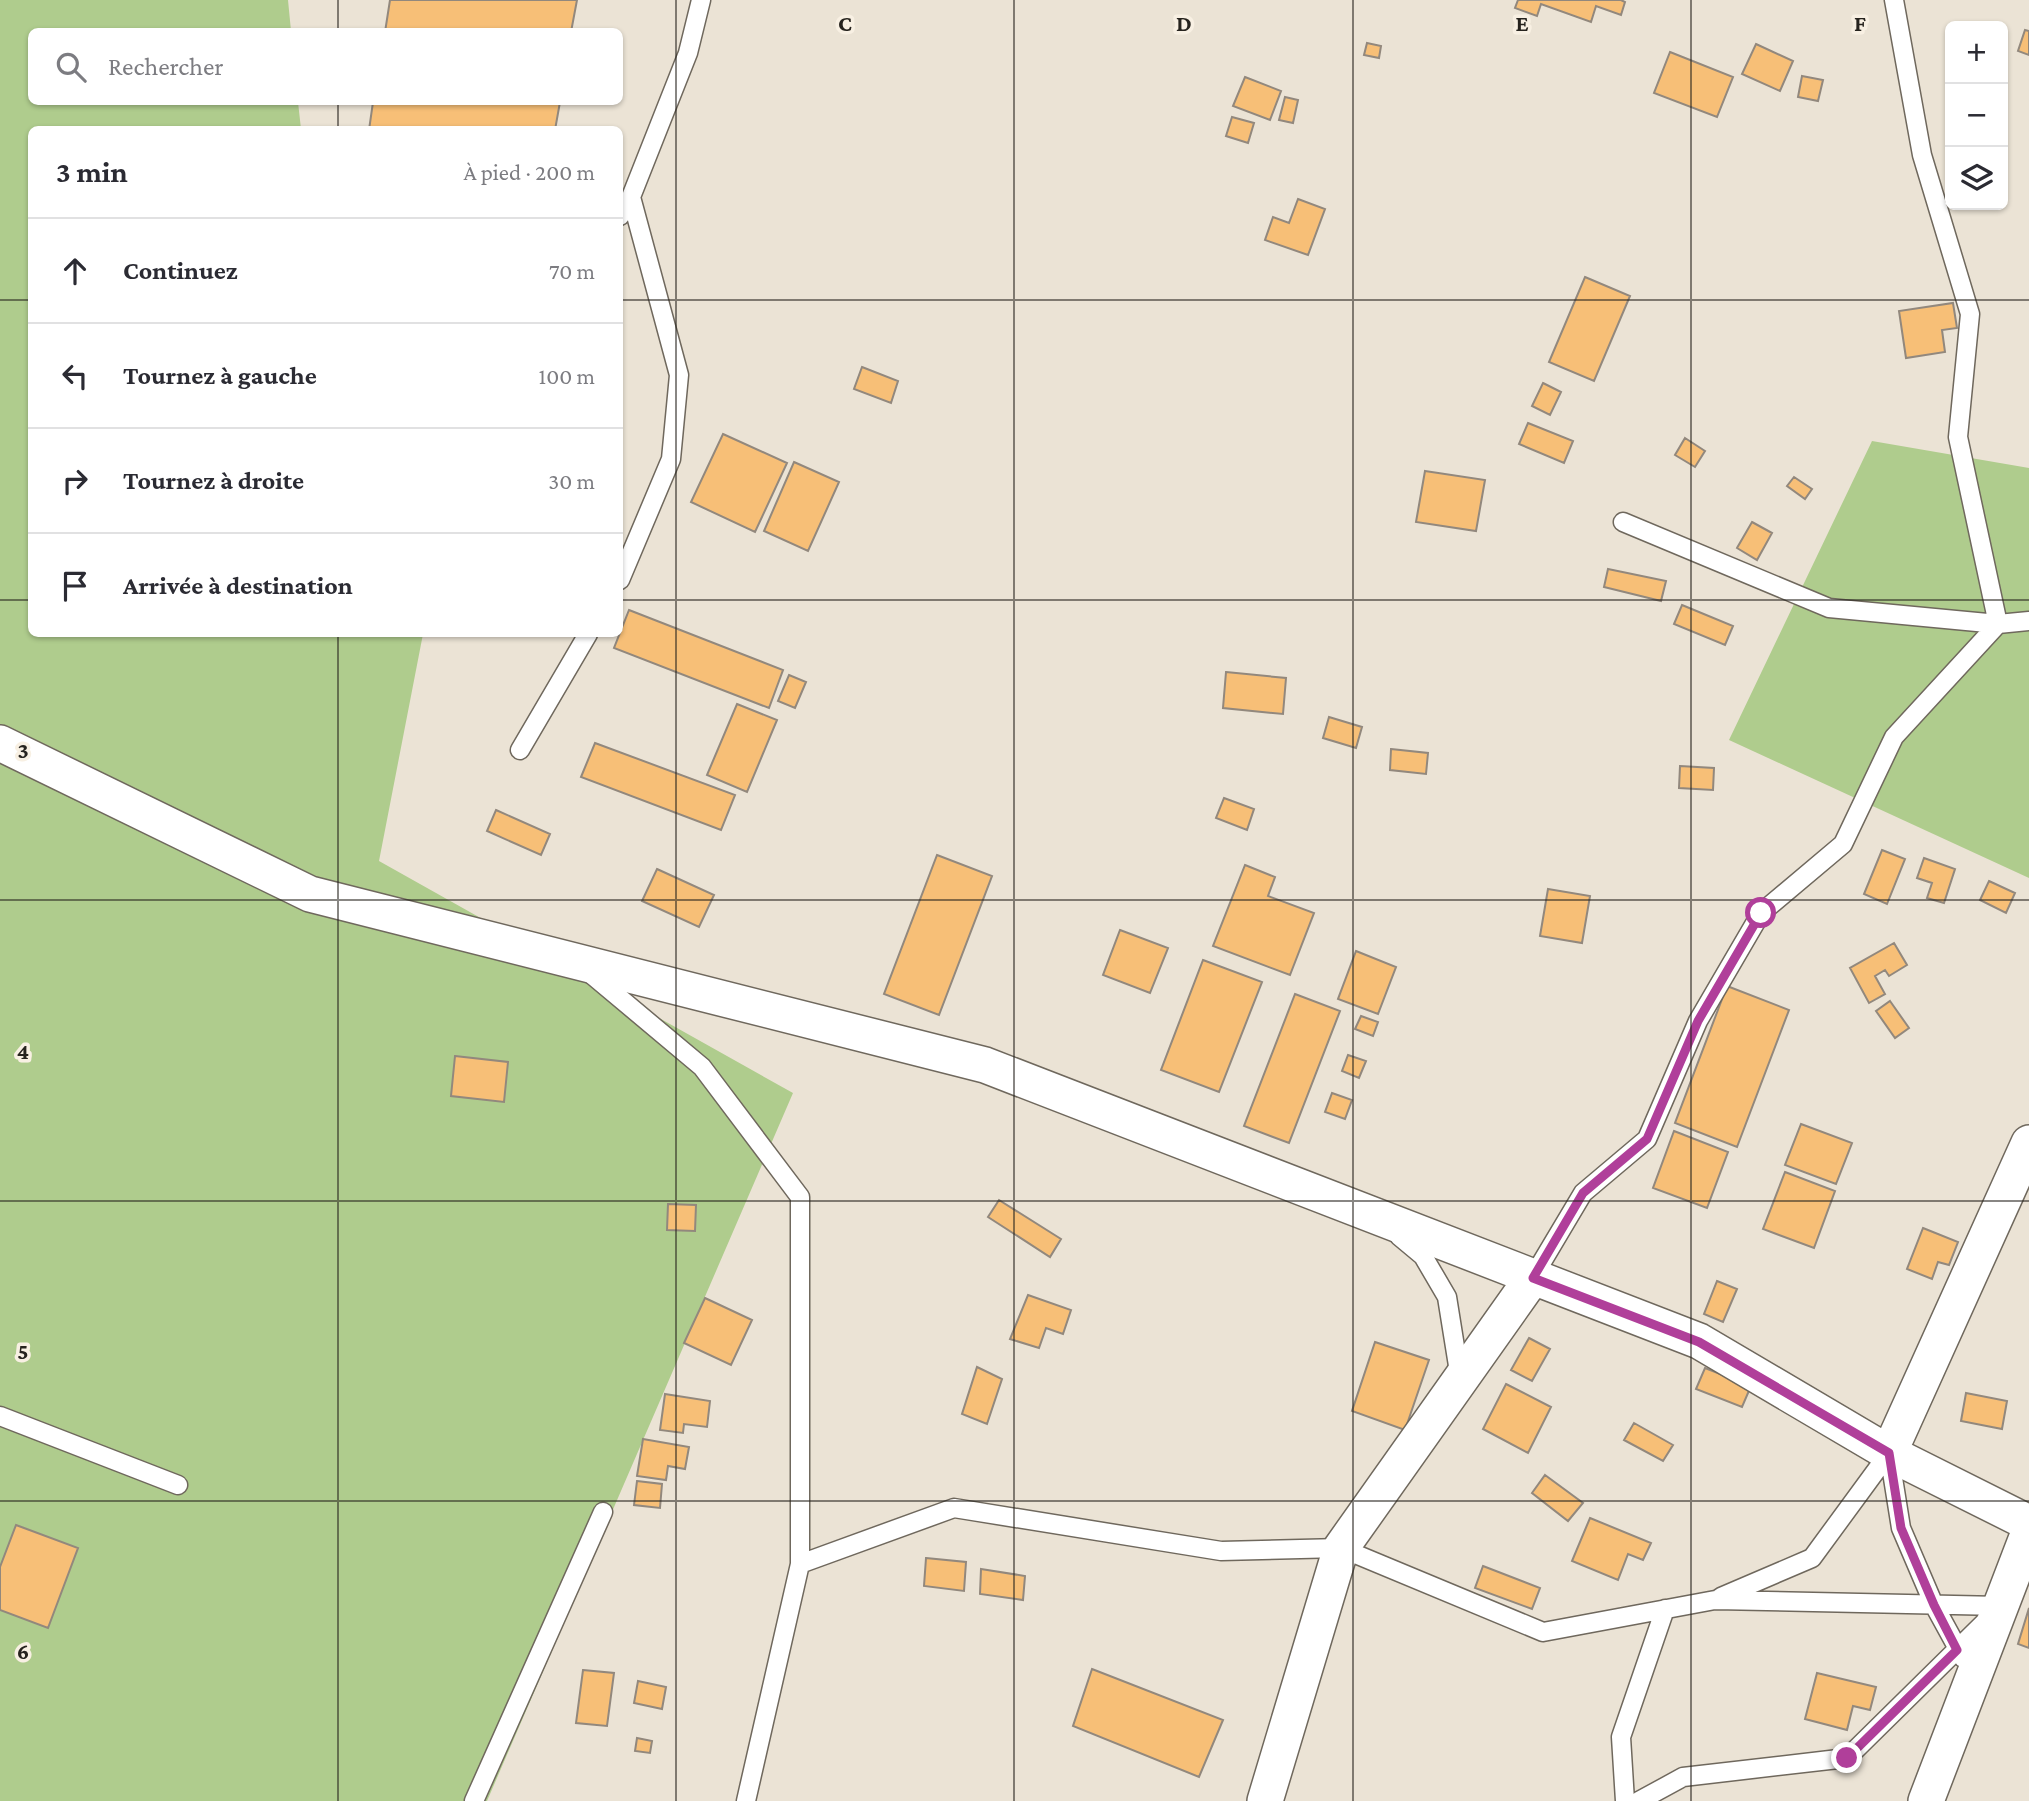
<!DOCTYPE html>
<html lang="fr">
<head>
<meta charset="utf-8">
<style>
  body { margin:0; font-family:"Crimson Pro",serif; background:#f7f7f7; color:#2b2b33 }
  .controls { position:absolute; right:21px; top:21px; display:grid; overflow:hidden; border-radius:10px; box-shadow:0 2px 5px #0004 }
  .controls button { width:63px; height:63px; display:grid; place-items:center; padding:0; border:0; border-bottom:2px solid #e1e1e2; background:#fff; color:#2b2b33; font:35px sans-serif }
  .stop { position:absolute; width:21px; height:21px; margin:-16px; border:5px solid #b03f9a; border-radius:50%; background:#fff }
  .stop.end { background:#b03f9a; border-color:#fff; box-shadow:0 2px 7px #0008 }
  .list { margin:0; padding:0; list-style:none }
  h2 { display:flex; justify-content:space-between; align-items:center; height:91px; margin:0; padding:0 28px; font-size:30px }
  h2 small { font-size:23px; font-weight:400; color:#7c7c81 }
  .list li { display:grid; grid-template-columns:46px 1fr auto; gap:21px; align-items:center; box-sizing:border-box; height:105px; padding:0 28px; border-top:2px solid #e1e1e2 }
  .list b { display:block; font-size:26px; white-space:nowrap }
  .list em { font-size:23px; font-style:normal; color:#7c7c81 }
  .icon { flex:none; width:38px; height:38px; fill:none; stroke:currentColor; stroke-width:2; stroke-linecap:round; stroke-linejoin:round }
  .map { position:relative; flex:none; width:2029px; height:1801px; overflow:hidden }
  .search { position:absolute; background:#fff; box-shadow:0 2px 5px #0004; left:28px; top:28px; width:595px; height:77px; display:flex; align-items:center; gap:18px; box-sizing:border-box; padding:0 24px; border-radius:10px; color:#7c7c81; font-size:26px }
  .panel { position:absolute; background:#fff; box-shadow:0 2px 5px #0004; left:28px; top:126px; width:595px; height:511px; border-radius:10px }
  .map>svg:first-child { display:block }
  .green { fill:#afcc8d }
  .building { fill:#f7bf77; stroke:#92887d; stroke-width:2 }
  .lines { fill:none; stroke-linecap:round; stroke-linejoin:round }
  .lane-casing { stroke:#6f685d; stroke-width:21 }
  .street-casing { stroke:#6f685d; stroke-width:38 }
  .lane { stroke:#fff; stroke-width:18 }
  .street { stroke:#fff; stroke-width:35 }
  .route { stroke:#b03f9a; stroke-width:9 }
  .grid { fill:none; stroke:#26231e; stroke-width:2; stroke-opacity:0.55 }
  .grid-label { font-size:23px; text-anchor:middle; font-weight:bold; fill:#26231e; stroke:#f8f0e3; stroke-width:7; stroke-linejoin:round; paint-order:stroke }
</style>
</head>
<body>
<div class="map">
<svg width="2029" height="1801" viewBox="0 0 2029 1801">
  <rect width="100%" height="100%" fill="#ebe3d5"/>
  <path class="green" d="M0,0H288L291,31L32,32V102H298L301,129L32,130V634H423L379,861L793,1093L487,1801H0Z
    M1872,441L2029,468V878L1729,740Z"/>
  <path class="building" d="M390,0H577L571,32H385Z
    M1518,0H1621L1625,2L1621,15L1596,6L1591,22L1541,4L1537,16L1515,8Z
    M2025,30L2029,31V55L2018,51Z
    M1367,43L1381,46L1379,58L1364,55Z
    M1756,44L1793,61L1780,91L1742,74Z
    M1670,52L1733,77L1717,117L1654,93Z
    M1802,76L1823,80L1818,101L1798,97Z
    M1245,77L1281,91L1270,120L1233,106Z
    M1285,97L1298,100L1293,123L1279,120Z
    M373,102H560L555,130H369Z
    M1232,117L1254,123L1248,143L1226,136Z
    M1298,199L1325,209L1308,255L1265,240L1273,217L1289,223Z
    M1585,277L1630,296L1594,381L1549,362Z
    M1953,303L1957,328L1942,330L1945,352L1906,358L1899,311Z
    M862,367L898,381L891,403L854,389Z
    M1543,383L1561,392L1550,415L1532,406Z
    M1528,423L1573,441L1564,463L1519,444Z
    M723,434L787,463L755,532L691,502Z
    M1685,438L1705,451L1695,467L1675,455Z
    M794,462L839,482L808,551L764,531Z
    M1425,471L1485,480L1476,531L1416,522Z
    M1794,477L1812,489L1805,499L1787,486Z
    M1752,522L1772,533L1757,560L1737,548Z
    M1608,569L1666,581L1661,601L1604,587Z
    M1682,605L1733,626L1725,645L1674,624Z
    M629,610L783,670L769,708L614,648Z
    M1226,672L1286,678L1283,714L1223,708Z
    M789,675L806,682L795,708L778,701Z
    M737,704L777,720L747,792L707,775Z
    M1329,717L1362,727L1356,748L1323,738Z
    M595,743L735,795L721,830L581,777Z
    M1391,749L1428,753L1426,774L1390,770Z
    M1680,766L1714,768L1713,790L1679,788Z
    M1224,798L1254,809L1247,830L1216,818Z
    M496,810L550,834L541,855L487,831Z
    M1882,850L1905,859L1887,904L1864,894Z
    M937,855L992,876L939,1015L884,994Z
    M1924,858L1955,869L1944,903L1927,898L1932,883L1917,878Z
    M1245,865L1275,877L1268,896L1314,913L1290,975L1213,946Z
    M657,869L714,895L699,927L642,901Z
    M1989,881L2015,893L2006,913L1980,900Z
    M1548,889L1590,896L1582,943L1540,936Z
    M1120,930L1168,948L1150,993L1103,975Z
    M1894,943L1907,965L1889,976L1885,970L1875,976L1885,994L1869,1003L1850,968Z
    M1356,951L1396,967L1378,1014L1338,999Z
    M1203,960L1262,982L1219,1092L1161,1070Z
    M1727,986L1789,1010L1737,1147L1675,1123Z
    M1295,994L1340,1011L1289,1143L1244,1126Z
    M1890,1001L1909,1028L1895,1038L1876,1011Z
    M1361,1016L1378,1022L1373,1036L1355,1029Z
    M1348,1055L1366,1061L1359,1078L1342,1071Z
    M455,1056L508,1062L504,1102L451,1096Z
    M1332,1093L1352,1100L1345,1119L1325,1112Z
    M1801,1124L1852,1143L1836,1184L1785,1165Z
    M1674,1131L1728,1152L1707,1208L1653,1188Z
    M1785,1172L1835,1191L1814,1248L1763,1229Z
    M999,1200L1061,1239L1050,1257L988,1217Z
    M668,1204L696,1205L695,1231L667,1230Z
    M1923,1228L1958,1242L1949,1265L1938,1262L1932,1279L1907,1269Z
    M1717,1281L1737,1289L1723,1322L1704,1314Z
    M1028,1295L1071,1310L1063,1334L1046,1328L1039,1348L1010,1339Z
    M705,1298L752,1320L731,1365L684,1343Z
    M1529,1338L1550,1349L1532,1381L1511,1370Z
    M1375,1342L1429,1360L1405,1430L1352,1411Z
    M977,1367L1002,1379L987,1424L962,1414Z
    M1705,1368L1751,1386L1742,1407L1696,1389Z
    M1506,1384L1551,1407L1528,1453L1483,1429Z
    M1966,1393L2007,1401L2002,1429L1961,1421Z
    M665,1394L710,1401L707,1427L684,1424L683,1433L660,1430Z
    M1634,1423L1673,1445L1663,1461L1624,1440Z
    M643,1439L689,1447L685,1469L668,1466L666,1480L637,1476Z
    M1545,1475L1583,1503L1568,1521L1532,1493Z
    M637,1481L662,1484L660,1508L634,1505Z
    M1590,1518L1651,1543L1643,1560L1628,1554L1618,1580L1572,1561Z
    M16,1525L78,1548L48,1628L0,1610V1567Z
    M926,1558L966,1562L964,1591L924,1586Z
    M1483,1566L1540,1588L1532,1609L1475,1588Z
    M981,1569L1025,1576L1023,1600L980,1594Z
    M2029,1608V1648L2018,1644Z
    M1092,1669L1223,1720L1199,1777L1073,1726Z
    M583,1670L614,1673L607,1726L576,1723Z
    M1817,1673L1876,1687L1870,1710L1853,1706L1847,1730L1805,1719Z
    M638,1681L666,1687L662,1709L634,1703Z
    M637,1738L652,1741L650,1753L635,1751Z"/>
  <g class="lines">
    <g class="lane-casing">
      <path id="lane" d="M620,216L631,197L688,53L701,0
        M1623,522L1829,608L1998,624L1958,437L1970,314L1922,155L1894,0
        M620,580L671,459L679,375L631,197
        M520,750L588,634
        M591,974L702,1067L800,1197V1564L746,1801
        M1399,1236L1423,1256L1447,1297L1460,1378
        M1533,1277L1583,1193L1647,1139L1698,1021L1761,913L1843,844L1894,737L1998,624L2029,621
        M0,1416L178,1485
        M1889,1453L1901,1528L1934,1605L1963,1658
        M800,1564L954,1508L1221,1551L1341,1548L1543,1632L1715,1600L2001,1606
        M1721,1597L1812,1558L1889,1453
        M474,1801L603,1512
        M1625,1801L1621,1737L1665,1609
        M1639,1801L1683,1777L1847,1758L1986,1621"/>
    </g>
    <g class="street-casing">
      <path id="street" d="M0,743L310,894L985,1065L1699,1341L1889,1453L2029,1523
        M1889,1453L2029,1143
        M1265,1801L1341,1548L1533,1277
        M1926,1801L2029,1532"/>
    </g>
    <use href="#lane" class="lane"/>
    <use href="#street" class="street"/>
  </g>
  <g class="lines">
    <path class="route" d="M1761,913L1698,1021L1647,1139L1583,1193L1533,1278L1699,1342L1889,1453L1901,1528L1934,1605L1957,1650L1847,1758"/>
  </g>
  <path class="grid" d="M338,0V32M676,0V1801M1014,0V1801M1353,0V1801M1691,0V1801M338,102V130M0,300H32M620,300H2029M0,600H32M620,600H2029M338,634V1801M0,900H2029M0,1201H2029M0,1501H2029"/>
  <g class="grid-label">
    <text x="845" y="31">C</text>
    <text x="1184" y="31">D</text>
    <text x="1522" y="31">E</text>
    <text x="1860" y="31">F</text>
    <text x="23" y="758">3</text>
    <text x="23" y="1059">4</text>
    <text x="23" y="1359">5</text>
    <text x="23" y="1659">6</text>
  </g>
</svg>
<div class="controls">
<button>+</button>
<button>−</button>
<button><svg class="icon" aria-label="layers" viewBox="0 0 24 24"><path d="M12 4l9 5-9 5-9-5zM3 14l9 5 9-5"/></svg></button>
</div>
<div class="stop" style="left:1761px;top:913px"></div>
<div class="stop end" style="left:1847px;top:1758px"></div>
<div class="search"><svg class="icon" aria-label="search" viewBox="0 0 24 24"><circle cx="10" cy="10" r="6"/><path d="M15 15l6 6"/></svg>Rechercher</div>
<section class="panel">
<h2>3 min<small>À pied · 200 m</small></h2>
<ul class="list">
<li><svg class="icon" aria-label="ahead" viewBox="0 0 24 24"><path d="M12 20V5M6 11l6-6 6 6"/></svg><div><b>Continuez</b></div><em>70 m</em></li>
<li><svg class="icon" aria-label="left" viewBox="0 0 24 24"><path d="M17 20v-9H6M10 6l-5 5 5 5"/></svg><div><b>Tournez à gauche</b></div><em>100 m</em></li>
<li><svg class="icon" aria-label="right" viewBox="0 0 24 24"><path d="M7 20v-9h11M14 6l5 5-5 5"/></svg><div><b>Tournez à droite</b></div><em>30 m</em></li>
<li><svg class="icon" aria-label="arrive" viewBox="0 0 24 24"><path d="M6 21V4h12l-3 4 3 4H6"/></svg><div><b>Arrivée à destination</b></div></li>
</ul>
</section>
</div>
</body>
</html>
